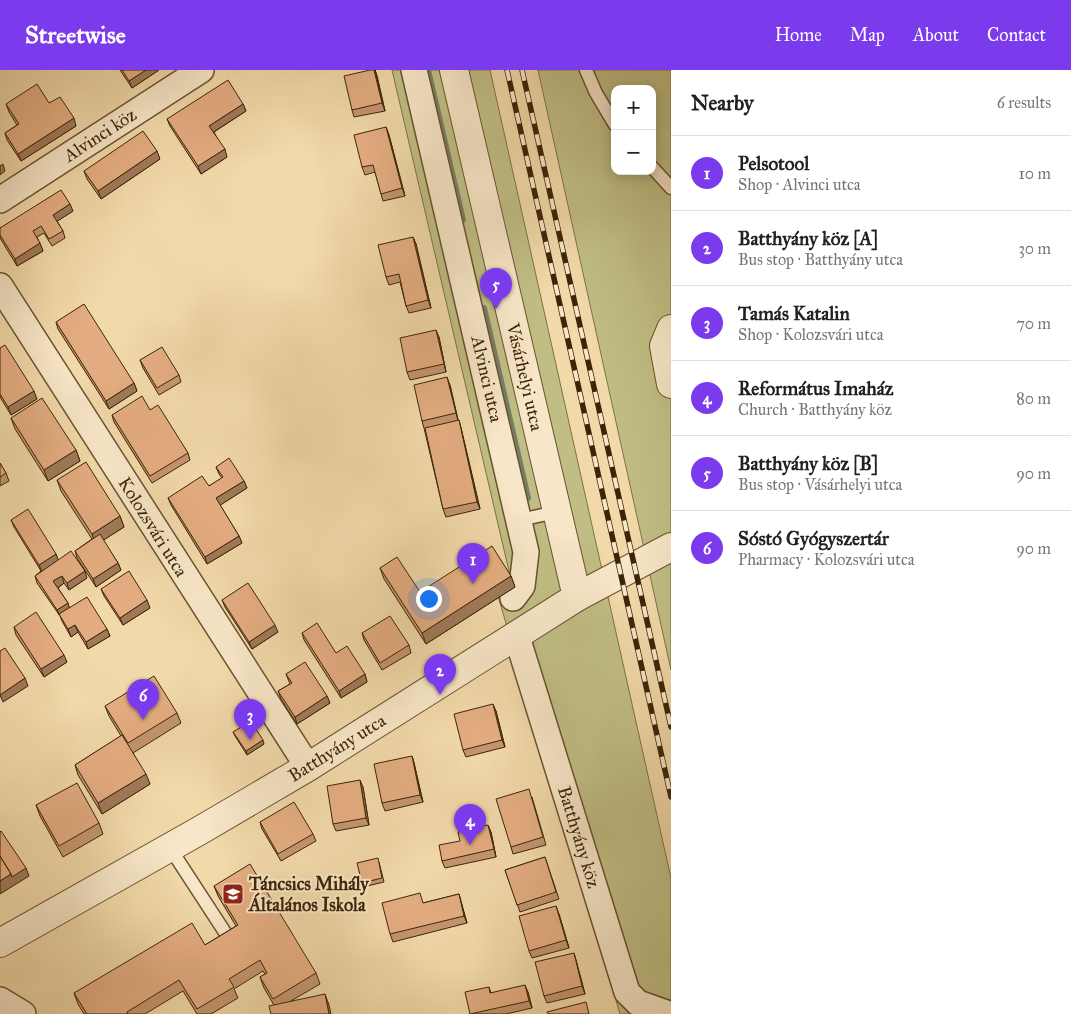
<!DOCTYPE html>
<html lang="en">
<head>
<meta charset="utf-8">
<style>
  body { margin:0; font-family:"IM FELL Great Primer",serif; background:#f6f6f6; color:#222 }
  .controls { position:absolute; right:15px; top:15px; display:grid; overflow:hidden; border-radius:10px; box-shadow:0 2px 12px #0003 }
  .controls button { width:45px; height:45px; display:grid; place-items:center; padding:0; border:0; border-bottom:1px solid #e0e0e0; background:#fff; color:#222; font:25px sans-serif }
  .you { position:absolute; left:428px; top:528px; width:18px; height:18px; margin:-12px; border:4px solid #fff; border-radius:50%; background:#1a73e8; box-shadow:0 0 0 8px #1a73e833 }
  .badge { display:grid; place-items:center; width:32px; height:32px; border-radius:50%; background:#7c3aed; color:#fff; font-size:16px; font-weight:700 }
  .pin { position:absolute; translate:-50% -41px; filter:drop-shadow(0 1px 2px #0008) }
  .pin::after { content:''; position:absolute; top:26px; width:18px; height:15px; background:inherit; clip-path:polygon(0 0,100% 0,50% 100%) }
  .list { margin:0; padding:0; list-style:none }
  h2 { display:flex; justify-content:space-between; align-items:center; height:65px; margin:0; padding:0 20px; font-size:21px }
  h2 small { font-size:16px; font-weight:400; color:#767676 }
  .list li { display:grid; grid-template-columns:32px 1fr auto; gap:15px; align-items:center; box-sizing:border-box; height:75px; padding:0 20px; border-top:1px solid #e0e0e0 }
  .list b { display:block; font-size:19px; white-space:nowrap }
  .list p { margin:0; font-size:16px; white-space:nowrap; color:#767676 }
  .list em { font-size:16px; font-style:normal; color:#767676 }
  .map { position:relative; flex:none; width:671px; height:944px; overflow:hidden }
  header { display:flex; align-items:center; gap:30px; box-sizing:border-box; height:70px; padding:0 25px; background:#7c3aed; color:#fff }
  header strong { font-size:24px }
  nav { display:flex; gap:28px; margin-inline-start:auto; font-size:18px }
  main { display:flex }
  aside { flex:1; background:#fff }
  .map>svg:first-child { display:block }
  .green { fill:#c0be84; stroke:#7e7246; fill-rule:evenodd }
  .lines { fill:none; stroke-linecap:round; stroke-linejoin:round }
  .stream { stroke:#757e67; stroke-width:6 }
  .service-casing { stroke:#6a5230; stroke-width:15 }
  .minor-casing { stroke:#6a5230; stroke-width:28 }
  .tertiary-casing { stroke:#6a5230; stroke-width:30 }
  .service { stroke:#f7e6c7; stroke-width:12 }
  .minor { stroke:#f7e6c7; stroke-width:25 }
  .tertiary { stroke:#f7e6c7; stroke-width:28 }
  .rail-casing { stroke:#3c2507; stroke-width:5.5 }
  .rail { stroke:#f7e6c7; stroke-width:4; stroke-dasharray:11; stroke-linecap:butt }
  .wall { fill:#c4956f; stroke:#3c2507 }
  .shaded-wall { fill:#a0795a; stroke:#3c2507 }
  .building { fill:#e4ad81; stroke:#3c2507 }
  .labels { text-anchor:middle; stroke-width:4; stroke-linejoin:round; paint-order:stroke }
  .street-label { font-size:18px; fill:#3c2507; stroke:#f7e6c7 }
  .poi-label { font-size:18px; font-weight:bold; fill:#3c2507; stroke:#f7e6c7; text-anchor:start }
</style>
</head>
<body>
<header>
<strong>Streetwise</strong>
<nav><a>Home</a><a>Map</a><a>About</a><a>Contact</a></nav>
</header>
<main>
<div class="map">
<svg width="671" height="944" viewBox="0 0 671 944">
  <rect width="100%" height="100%" fill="#f2d9a9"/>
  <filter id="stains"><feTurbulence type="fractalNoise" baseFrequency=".004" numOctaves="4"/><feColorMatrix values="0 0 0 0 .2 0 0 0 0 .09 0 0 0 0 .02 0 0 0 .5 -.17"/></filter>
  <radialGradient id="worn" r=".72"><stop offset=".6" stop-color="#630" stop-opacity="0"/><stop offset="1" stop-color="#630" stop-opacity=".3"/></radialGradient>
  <path class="green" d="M392,0H490L671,808V944H620L498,526L512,514Z
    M538,0H671V600ZM615,19H652V101H615Z"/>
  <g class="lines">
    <path class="stream" d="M428,0L463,150
      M484,238L528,428"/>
    <g class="service-casing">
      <path id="service" d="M586,0L596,23L615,55
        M652,97L671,118
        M520,450L556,442
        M170,778L228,867"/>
    </g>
    <g class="minor-casing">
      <path id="minor" d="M414,0L526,482L522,516L513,528
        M0,130L201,0
        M0,216L308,697
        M517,567L627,922L638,933L669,944
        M0,930L23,944"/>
    </g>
    <g class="tertiary-casing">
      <path id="tertiary" d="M454,0L577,527
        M671,259L664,276L671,314
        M0,873L199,761L308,697L577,527L671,477"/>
    </g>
    <use href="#service" class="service"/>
    <use href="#minor" class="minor"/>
    <use href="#tertiary" class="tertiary"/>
    <g class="rail-casing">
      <path id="rail" d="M507,0L671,727
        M522,0L671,657"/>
    </g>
    <use href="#rail" class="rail"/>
  </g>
  <path class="wall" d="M120,0H159L132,18Z
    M375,0L377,6L385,41L354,47L352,40Z
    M6,34L76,56L21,91L7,70L5,63L17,55L9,42Z
    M243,34L246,41L214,62L227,87L201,104L170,56L167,49Z
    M386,57L389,65L405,126L383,131L375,102L365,105L362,97Z
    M160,89L101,129L87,109L84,101Z
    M73,141L57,151L63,161L65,168L52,176L44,163L37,167L43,181L17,196L0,168V158Z
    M413,167L416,174L431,238L409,243L406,236L400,212L389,215L386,207Z
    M56,252L134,313L137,321L109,339L58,259Z
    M439,267L446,302L410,310L407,302Z
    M0,278L37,329L11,345L0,327Z
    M140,290L179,305L181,312L159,325L143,298Z
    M450,315L458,350L461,358L480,439L446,447L443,439L424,358L422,351Z
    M150,340L188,383L190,390L152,413L114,352L112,345Z
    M11,348L76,380L80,391L48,411L15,359Z
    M0,393L6,403L9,411L0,416Z
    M216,397L244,411L247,418L220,435L239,466L242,473L207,494L171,435L168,428L209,416L222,408L219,404Z
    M57,410L120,446L124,457L103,470L118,493L121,500L96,517L77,488L75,481L92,469L61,421Z
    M11,450L56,484L58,490L87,508L69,520L64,513L58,518L68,533L69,538L107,559L110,566L88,579L78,562L71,567L62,551L60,546L37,513L35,506L41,501L14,457Z
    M380,498L420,522L511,506L515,517L426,574L384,509Z
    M101,519L150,538L123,555L104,526Z
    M222,530L278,562L252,579L225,537Z
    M14,557L67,592L44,607L16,565Z
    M302,563L336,583L365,604L367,612L341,628L304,570Z
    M362,563L409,575L411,583L382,600L364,570Z
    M286,604L327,626L330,633L297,654L281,629L278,621L290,614Z
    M105,636L177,643L181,653L133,683L150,714L102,744L78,705L75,695L121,666L109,646Z
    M496,641L505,677L466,687L463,680Z
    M233,662L264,674L247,685L235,666Z
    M412,686L414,693L423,732L385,741L382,733Z
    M363,717L369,755L336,761L333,754Z
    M532,727L546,775L513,784L511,777Z
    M36,735L99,753L103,764L63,787L40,746Z
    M260,752L313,764L316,771L281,791L262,759Z
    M491,762L496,787L445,798L442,791L460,771Z
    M545,787L559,829L520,842L505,800Z
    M379,792L384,812L363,817L362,813Z
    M214,816L316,903L320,914L291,931L329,935H274L264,918L260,907L265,904L263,901L234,919L238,928L211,944H197L183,921L145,944H84L78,934L74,923L205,875L236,856L218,826Z
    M459,824L467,853L393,872L390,864L423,833Z
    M559,844L569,878L532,888L529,881Z
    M574,883L585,924L547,933L544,926Z
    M489,917L491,923L528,922L532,938L506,944H470Z"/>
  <path class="shaded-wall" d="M146,0H159L132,18L129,11Z
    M375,0L377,6L385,41L382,33Z
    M243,34L246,41L212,63L209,56Z
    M74,48L76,56L21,91L18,84Z
    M386,57L389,65L405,126L402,118Z
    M225,79L227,87L201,104L198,96Z
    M157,81L160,89L101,129L98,121Z
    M3,94L5,101L0,105V96Z
    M70,134L73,141L56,152L53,145Z
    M413,167L416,174L431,238L428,230Z
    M40,173L43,181L17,196L15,189Z
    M436,260L439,267L446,302L444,294Z
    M447,307L450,315L458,350L456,343Z
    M134,313L137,321L109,339L106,331Z
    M34,321L37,329L11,345L8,337Z
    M459,350L461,358L480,439L477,432Z
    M76,380L80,391L48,411L44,400Z
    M244,411L247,418L219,436L216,428Z
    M120,446L124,457L96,475L92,464Z
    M239,466L242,473L207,494L205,487Z
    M56,484L59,492L42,502L39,495Z
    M118,493L121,500L96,517L93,509Z
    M85,501L87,508L69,520L67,513Z
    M62,506L64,513L56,519L53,511Z
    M511,506L515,517L426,574L422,563Z
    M147,530L150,538L123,555L120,548Z
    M68,533L70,540L59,545L57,540Z
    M75,555L78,562L71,567L68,559Z
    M275,555L278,562L252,579L249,572Z
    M107,559L110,566L88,579L86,572Z
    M64,585L67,592L44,607L41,599Z
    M365,604L367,612L341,628L339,621Z
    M25,608L28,616L3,632L0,625Z
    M327,626L330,633L297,654L295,647Z
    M493,634L496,641L505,677L502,670Z
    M263,670L264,674L247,685L246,681Z
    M412,686L414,693L423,732L420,725Z
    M146,704L150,714L102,744L98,733Z
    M360,710L363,717L369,755L366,748Z
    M488,755L491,762L496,787Z
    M26,798L29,806L0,824V811L11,804Z
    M459,824L461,832L467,853L464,846Z
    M556,836L559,844L569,878L566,870Z
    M574,883L576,890L585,924L582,916Z
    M525,915L528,922L532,938L529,931Z
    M325,924L329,935L331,944H329Z"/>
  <path class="building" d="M122,0H146L129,11Z
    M370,0H374L382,33L352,40L344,6Z
    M228,10L243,34L209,56L225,79L198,96L167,49Z
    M37,14L49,33L60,27L74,48L18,84L5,63L19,54L6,34Z
    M386,57L402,118L381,124L373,95L362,97L354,65Z
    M143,61L157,81L98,121L84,101Z
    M61,120L70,134L53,145L63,161L49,169L41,156L33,161L40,173L15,189L0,165V158Z
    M413,167L428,230L406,236L399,204L386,207L378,175Z
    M84,234L134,313L106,331L56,252Z
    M436,260L444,294L407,302L400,268Z
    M5,275L34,321L8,337L0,324V278Z
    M162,277L179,305L157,318L140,290Z
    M447,307L456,343L422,351L414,315Z
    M142,326L150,340L158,335L188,383L150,406L112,345Z
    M42,328L76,380L44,400L11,348Z
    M459,350L477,432L443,439L425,358Z
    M229,388L244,411L216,428L239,466L205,487L168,428L202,406L209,416L223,407L216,397Z
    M86,392L120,446L92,464L57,410Z
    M0,393L6,403L0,407Z
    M28,439L56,484L39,495L11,450Z
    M100,464L118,493L93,509L75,481Z
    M492,476L511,506L422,563L380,498L397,487L420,522Z
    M71,481L85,501L67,513L62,506L53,511L68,533L57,540L35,506Z
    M129,501L147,530L120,548L101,519Z
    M248,513L275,555L249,572L222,530Z
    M87,527L107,559L86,572L75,555L68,559L59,544Z
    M36,542L64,585L41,599L14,557Z
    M390,546L409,575L380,593L362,563Z
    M317,553L336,583L347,576L365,604L339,621L302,563Z
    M5,578L25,608L0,625V581Z
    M305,592L327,626L295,647L278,621L292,613L286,604Z
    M154,606L177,643L128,673L105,636Z
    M493,634L502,670L463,680L454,644Z
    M251,651L263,670L246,681L233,662Z
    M122,665L146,704L98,733L75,695Z
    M412,686L420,725L382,733L374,694Z
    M360,710L366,748L333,754L327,716Z
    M77,713L99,753L59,776L36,735Z
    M529,719L543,767L511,777L496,729Z
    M294,732L313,764L278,784L260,752Z
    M488,755L494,779L442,791L439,775L460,771L458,762Z
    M1,761L26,798L12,807L11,804L0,786V762Z
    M0,786L11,804L0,811Z
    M545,787L556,822L517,835L505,800Z
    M378,788L382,808L362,813L357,793Z
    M250,794L316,903L273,929L260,907L267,903L260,890L229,909L234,917L197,939L179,910L127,942L128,944H87L74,923L192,853L205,875L238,855L214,816Z
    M420,823L423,833L459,824L464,846L390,864L382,833Z
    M556,836L566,870L529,881L519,846Z
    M574,883L582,916L544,926L535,892Z
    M525,915L529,931L470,944L465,922L489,917L490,923Z
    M325,924L329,944H271L269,936Z
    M586,932L589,944H548L547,942Z"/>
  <defs>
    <g id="school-square" transform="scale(1.125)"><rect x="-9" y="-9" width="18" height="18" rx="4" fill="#8f2418" stroke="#f7e6c7"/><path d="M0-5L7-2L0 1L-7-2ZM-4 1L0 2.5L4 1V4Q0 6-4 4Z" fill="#fff"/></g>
  </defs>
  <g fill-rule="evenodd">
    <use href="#school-square" x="233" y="824"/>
  </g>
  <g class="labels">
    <g class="street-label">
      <text transform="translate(100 65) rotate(-33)" y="6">Alvinci köz</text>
      <text transform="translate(525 307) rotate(77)" y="6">Vásárhelyi utca</text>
      <text transform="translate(487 309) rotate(77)" y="6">Alvinci utca</text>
      <text transform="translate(153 457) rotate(58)" y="6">Kolozsvári utca</text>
      <text transform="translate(337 678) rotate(-32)" y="6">Batthyány utca</text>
      <text transform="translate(579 767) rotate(73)" y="6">Batthyány köz</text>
    </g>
    <g class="poi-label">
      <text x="249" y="820">Táncsics Mihály<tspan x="249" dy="21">Általános Iskola</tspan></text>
    </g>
  </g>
  <rect width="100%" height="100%" filter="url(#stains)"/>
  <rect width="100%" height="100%" fill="url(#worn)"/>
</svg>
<div class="controls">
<button>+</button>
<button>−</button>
</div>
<div class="you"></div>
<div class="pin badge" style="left:473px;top:514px">1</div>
<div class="pin badge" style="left:440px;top:625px">2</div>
<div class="pin badge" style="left:250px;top:670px">3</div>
<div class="pin badge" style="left:470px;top:775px">4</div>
<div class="pin badge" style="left:496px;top:239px">5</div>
<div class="pin badge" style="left:143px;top:650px">6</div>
</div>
<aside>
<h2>Nearby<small>6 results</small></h2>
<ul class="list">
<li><span class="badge">1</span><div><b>Pelsotool</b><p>Shop · Alvinci utca</p></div><em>10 m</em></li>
<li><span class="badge">2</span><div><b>Batthyány köz [A]</b><p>Bus stop · Batthyány utca</p></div><em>30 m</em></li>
<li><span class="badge">3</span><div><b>Tamás Katalin</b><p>Shop · Kolozsvári utca</p></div><em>70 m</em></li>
<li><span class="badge">4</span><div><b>Református Imaház</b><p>Church · Batthyány köz</p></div><em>80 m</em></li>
<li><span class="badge">5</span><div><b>Batthyány köz [B]</b><p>Bus stop · Vásárhelyi utca</p></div><em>90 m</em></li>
<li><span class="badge">6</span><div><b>Sóstó Gyógyszertár</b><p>Pharmacy · Kolozsvári utca</p></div><em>90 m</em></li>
</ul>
</aside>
</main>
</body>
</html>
